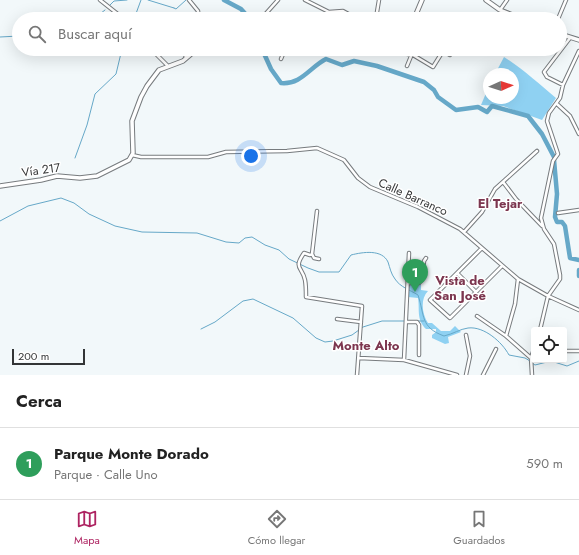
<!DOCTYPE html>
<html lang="es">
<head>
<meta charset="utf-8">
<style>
  body { margin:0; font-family:Jost,sans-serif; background:#f2f2f2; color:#222 }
  .controls { position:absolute; right:12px; bottom:12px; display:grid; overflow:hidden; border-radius:4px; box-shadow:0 4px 16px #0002 }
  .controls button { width:36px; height:36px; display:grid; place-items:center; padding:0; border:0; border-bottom:1px solid #e0e0e0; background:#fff; color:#222; font:20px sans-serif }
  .compass { position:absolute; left:483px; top:68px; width:36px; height:36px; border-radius:50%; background:#fff; box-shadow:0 4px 16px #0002; rotate:87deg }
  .scale { position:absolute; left:12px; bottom:10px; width:73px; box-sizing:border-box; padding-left:4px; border:2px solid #333536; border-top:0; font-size:11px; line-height:14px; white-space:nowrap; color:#333536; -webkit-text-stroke:3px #fff; paint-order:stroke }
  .you { position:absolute; left:251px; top:156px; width:14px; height:14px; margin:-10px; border:3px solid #fff; border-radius:50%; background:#1a73e8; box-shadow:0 0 0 6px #1a73e833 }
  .badge { display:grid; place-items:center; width:26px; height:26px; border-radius:50%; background:#ae2361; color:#fff; font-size:13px; font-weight:700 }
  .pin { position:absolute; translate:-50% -33px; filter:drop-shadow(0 1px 2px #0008) }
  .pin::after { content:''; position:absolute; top:21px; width:14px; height:12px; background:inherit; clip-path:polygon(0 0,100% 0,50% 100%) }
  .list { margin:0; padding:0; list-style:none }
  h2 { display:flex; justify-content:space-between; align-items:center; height:52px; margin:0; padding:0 16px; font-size:17px }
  h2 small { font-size:13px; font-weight:400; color:#767676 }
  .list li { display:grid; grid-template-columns:26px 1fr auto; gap:12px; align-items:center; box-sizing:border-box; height:72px; padding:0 16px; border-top:1px solid #e0e0e0 }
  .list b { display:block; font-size:15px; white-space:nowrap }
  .list p { margin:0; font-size:13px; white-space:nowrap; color:#767676 }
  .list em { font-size:13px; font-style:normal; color:#767676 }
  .icon { flex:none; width:22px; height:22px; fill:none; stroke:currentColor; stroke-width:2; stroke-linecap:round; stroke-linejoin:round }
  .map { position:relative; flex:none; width:579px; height:375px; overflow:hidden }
  .search { position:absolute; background:#fff; box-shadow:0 4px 16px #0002; left:12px; right:12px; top:12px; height:44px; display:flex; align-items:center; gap:10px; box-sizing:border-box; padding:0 14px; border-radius:22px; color:#767676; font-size:15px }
  .sheet { height:124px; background:#fff }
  nav { display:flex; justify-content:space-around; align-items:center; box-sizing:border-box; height:56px; border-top:1px solid #e0e0e0; background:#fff; font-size:11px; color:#767676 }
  nav a { display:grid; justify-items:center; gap:2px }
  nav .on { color:#ae2361 }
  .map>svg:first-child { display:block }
  .green { fill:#8fd1f2 }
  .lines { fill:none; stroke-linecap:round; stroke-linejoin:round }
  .stream { stroke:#66a8c8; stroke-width:1 }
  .river { stroke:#66a8c8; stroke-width:4.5 }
  .minor-casing { stroke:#777b7e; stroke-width:4.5 }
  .major-casing { stroke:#777b7e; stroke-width:5.5 }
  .minor { stroke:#fff; stroke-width:2.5 }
  .major { stroke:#fff; stroke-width:3.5 }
  .labels { text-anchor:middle; stroke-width:3; stroke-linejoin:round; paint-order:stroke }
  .street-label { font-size:12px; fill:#333536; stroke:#fff }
  .neighbourhood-label { font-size:13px; font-weight:bold; fill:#7c364f; stroke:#fff }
</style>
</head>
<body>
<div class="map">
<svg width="579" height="375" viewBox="0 0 579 375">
  <rect width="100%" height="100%" fill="#f2f8fa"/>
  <path class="green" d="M504,57C523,69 539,84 556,98L542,120L503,106L481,105L489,86V98H513V74H495Z
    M409,284H421V290L428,291C420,299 422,314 428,323H432L441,331H450L455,326L461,332L448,337L449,343L445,344L432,338V335L436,332V329H426C416,319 420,310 418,298L408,297Z"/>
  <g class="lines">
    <path class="stream" d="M148,0L174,8
      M109,6L114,1L127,0
      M174,8L176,9L186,0
      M82,19L84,17H96L105,10
      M134,19L141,0
      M0,37L19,36
      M75,158L87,125L95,94L116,74L122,49
      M0,221L28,206L61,198L74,203L89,214L115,226L142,232L197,233L226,242L239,243L245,238L252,237L265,245L279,250L289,259L308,268L319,272H339L351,255C363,252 382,249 388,262C390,268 391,274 395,279C400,287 410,290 418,295C425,316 420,327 444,336C453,334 460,329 468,328C484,326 502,342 509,355L525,358L530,361
      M201,329L215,322L243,301L253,299L293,318L316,338L325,342L333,341L352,335L363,327L382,321H424
      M532,363L535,365L551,361L567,366L579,361"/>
    <path class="river" d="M224,0L241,9L250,19
      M262,49L271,69L281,83C301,85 310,67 326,59L342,65L354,61L377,66L424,82L434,90L438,97L456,110L478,107L487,112L492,106L528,116L542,134L554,157
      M554,160L557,194L555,217L557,222H562L565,226L570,258L579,260
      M579,270V276"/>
    <g class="minor-casing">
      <path id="minor" d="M100,0L124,19
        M189,0L198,11L199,19
        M305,0L329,12L343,11L352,16
        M500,10L507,0
        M376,18L379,0
        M182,19V17
        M261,19L278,0
        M304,19V18
        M512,19L515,16
        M558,19L566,0
        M151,49L167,65
        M184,49L186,58
        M353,49L356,51L367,49
        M382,49L413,55L433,67L443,51
        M439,49L450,55
        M468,49H478
        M328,51L330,49
        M281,59L285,49
        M407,66L414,49
        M563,85L547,77L544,72L570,38
        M557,104L570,116L579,134
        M132,155L141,157H208L226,152L287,151L317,148L344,160L358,178L370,187L418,207L460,229L518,279L548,296L579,310
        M503,182L516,199L542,226
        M317,211L312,254L310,255L304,253C293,269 302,266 305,280C306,285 306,291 306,297L362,306L357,375
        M558,213L579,210
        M464,232L482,212L495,189L537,151
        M482,248L430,300L450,318L502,266
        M312,254L314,258L319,259
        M457,273L476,292
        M408,283H419L422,280L424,261L426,258
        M477,316L506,336L531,358
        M337,319L361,322
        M406,322H417L419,325V355
        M540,330L548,296L560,279V275L554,244L544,229L541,218L553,161L558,154L547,121L549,113L560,98L563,85L579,51
        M466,335L470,356L466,375
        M506,336L515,304L518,279
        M567,351H579
        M359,358L404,360L457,375
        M404,360L409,253
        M483,375L496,349
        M532,375L531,358L534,349"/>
    </g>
    <g class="major-casing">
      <path id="major" d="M486,0L500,10L522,19
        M348,19L355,15L386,19
        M414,19L422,0
        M560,34L579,40
        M0,186L41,180L57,176L80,178L97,176L129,160L133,153L132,121L141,97L147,86L159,70L183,61L197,49"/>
    </g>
    <use href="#minor" class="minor"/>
    <use href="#major" class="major"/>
  </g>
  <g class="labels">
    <g class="street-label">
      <text transform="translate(41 170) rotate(-8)" y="4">Vía 217</text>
      <text transform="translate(413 197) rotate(24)" y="4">Calle Barranco</text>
    </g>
    <g class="neighbourhood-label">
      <text x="500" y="208">El Tejar</text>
      <text x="460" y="285">Vista de<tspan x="460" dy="15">San José</tspan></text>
      <text x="366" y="350">Monte Alto</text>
    </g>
  </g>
</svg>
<div class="controls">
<button><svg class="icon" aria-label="locate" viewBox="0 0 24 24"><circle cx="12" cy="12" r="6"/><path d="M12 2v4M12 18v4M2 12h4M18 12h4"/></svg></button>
</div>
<svg class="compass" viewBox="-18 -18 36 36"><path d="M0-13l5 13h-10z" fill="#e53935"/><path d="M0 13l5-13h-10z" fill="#767676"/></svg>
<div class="scale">200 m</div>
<div class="you"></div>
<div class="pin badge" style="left:415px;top:292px;background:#2e9e5b">1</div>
<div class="search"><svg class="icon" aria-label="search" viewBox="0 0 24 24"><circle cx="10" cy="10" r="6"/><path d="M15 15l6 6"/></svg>Buscar aquí</div>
</div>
<section class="sheet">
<h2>Cerca<small></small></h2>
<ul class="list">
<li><span class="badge" style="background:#2e9e5b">1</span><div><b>Parque Monte Dorado</b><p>Parque · Calle Uno</p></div><em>590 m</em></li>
</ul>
</section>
<nav>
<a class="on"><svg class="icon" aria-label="map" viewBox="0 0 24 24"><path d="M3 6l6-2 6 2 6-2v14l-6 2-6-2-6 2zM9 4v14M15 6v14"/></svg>Mapa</a>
<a><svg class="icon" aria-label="directions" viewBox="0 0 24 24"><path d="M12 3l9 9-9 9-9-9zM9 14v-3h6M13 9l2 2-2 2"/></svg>Cómo llegar</a>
<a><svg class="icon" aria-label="saved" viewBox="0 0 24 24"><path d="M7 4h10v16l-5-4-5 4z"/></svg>Guardados</a>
</nav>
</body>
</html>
